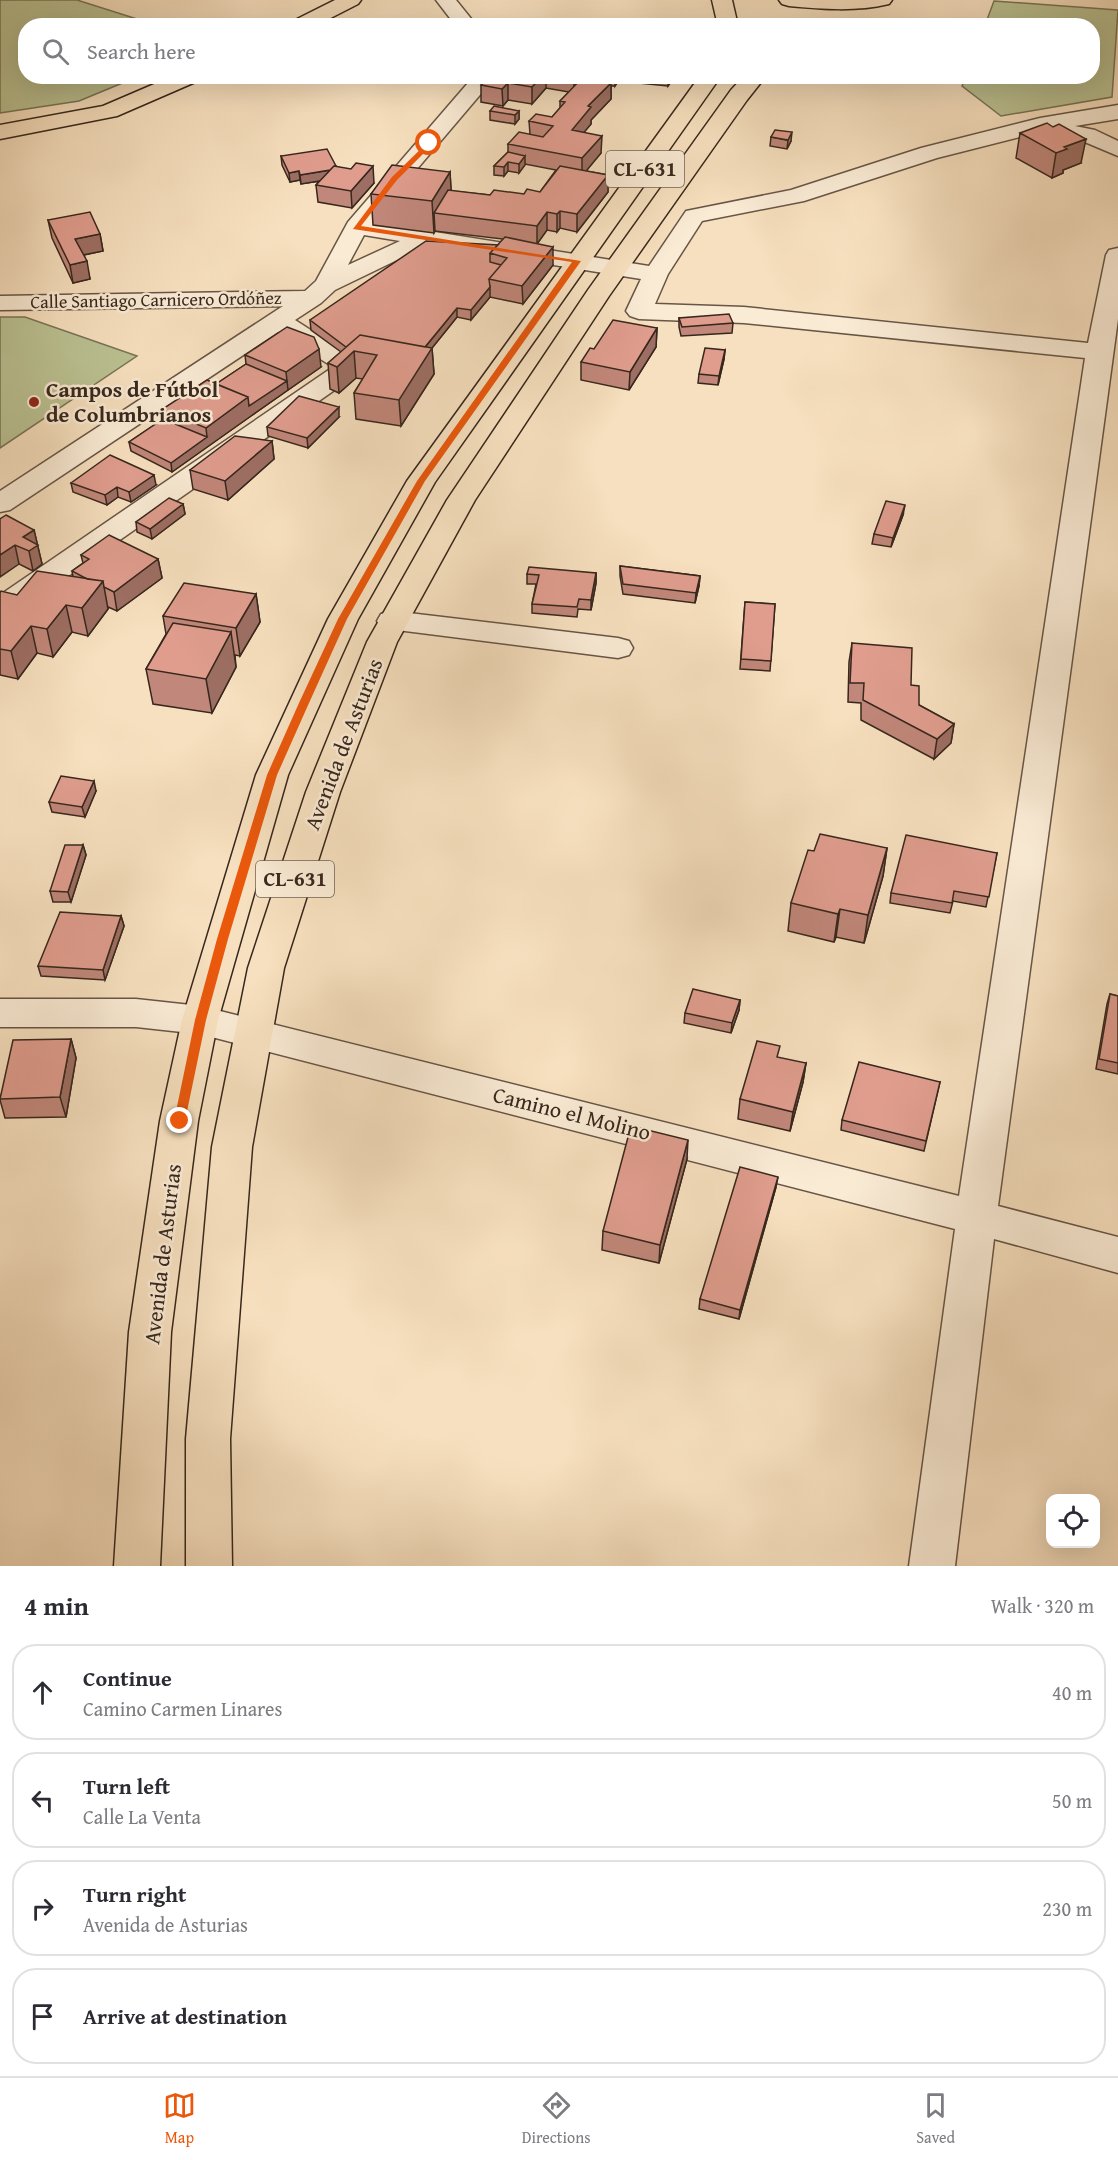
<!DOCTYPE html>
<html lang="en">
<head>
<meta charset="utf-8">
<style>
  body { margin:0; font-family:"Gentium Book Plus",serif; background:#f7f7f7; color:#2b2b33 }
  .controls { position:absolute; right:18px; bottom:18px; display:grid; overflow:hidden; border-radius:12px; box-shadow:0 6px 24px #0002 }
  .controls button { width:54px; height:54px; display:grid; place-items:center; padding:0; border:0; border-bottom:2px solid #e1e1e2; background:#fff; color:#2b2b33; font:30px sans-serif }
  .stop { position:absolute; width:18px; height:18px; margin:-14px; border:4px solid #ea580c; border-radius:50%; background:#fff }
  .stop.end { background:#ea580c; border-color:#fff; box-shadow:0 2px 6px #0008 }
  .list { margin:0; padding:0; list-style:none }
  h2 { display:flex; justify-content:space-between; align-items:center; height:78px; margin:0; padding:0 24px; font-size:26px }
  h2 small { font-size:20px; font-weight:400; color:#7c7c81 }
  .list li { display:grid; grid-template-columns:39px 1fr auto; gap:18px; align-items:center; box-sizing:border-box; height:96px; margin:0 12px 12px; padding:0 12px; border:2px solid #e1e1e2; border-radius:24px }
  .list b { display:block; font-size:22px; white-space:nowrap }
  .list p { margin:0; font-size:20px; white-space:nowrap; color:#7c7c81 }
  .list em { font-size:20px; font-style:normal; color:#7c7c81 }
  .icon { flex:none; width:33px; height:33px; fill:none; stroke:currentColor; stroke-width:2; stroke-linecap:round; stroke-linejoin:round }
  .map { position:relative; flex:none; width:1118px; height:1566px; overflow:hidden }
  .search { position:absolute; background:#fff; box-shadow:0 6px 24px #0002; left:18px; right:18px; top:18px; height:66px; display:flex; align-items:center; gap:15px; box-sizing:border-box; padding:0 21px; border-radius:24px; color:#7c7c81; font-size:22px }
  .sheet { height:510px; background:#fff }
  nav { display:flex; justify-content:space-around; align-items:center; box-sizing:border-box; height:84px; border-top:2px solid #e1e1e2; background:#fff; font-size:16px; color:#7c7c81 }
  nav a { display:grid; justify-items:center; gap:3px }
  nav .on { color:#ea580c }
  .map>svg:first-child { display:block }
  .green { fill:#bbc293; stroke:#797458; stroke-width:1.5 }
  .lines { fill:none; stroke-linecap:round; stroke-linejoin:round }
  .minor-casing { stroke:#675546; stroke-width:3 }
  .major-casing { stroke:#37271d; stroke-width:3 }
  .minor { fill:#faebd5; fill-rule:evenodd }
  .major { fill:#f7e0bf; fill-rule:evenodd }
  .wall { fill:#c1877a; stroke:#37271d; stroke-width:1.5 }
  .shaded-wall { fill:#9d6e63; stroke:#37271d; stroke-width:1.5 }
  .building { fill:#e09d8e; stroke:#37271d; stroke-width:1.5 }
  .route { fill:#ea580c }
  .poi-dot { fill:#8f2418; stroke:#faebd5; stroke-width:2 }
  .labels { text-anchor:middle; stroke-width:5; stroke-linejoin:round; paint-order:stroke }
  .far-street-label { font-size:18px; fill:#37271d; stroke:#faebd5 }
  .shield { fill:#faebd5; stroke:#726254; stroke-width:1.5 }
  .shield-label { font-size:21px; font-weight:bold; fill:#37271d }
  .poi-label { font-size:22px; font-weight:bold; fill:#37271d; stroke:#faebd5; text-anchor:start }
  .street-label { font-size:22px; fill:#37271d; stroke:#faebd5 }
</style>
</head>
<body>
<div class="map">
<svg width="1118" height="1566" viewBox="0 0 1118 1566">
  <rect width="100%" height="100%" fill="#f7e0bf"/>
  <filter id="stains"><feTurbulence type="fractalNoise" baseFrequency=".00333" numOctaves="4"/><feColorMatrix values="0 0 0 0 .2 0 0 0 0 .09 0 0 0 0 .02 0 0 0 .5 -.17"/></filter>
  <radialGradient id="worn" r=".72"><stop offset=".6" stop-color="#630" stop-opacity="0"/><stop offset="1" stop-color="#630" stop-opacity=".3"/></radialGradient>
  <path class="green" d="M0,0H77L156,25L26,26V76L137,77L79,101L0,113Z
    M994,1L1118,10L1112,97L1001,116L962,86L966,77L1092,76V26L985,25Z
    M0,317H25L137,356L0,448Z"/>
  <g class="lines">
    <g class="minor-casing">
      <path id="minor" d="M436,0H456L477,26H456Z
        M474,76H496L372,222L649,266L686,211L791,190L921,148L1040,118L1118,105V119L1075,126L1095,130L1118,141V156L1080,140L1044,131L937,158L804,201L702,221L668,274L655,304L744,307L1088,343L1106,255L1109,250L1118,248V319L998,1206L1118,1237V1273L994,1239L955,1566H909L955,1229L200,1034L136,1027H0V999H136L200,1006L959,1196L1085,358L744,323L639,319L630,316L626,311L641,279L428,245L335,290L321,303L295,320L359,361L363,367L359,373L11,616L0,619V595L333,367L278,332L10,510L0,512V491L283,306L0,310V296L305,291L316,281L348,222ZM364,235L400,241L348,265Z
        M392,611L618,638L629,641L633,648L629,655L618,658L381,628L377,621L381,614Z"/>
    </g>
    <g class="major-casing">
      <path id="major" d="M335,0H361L358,4L315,26H288L291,22Z
        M712,0H732L738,26H718Z
        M779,0H892L889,4C856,12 822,9 789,6L782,4Z
        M173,76H203L200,80L117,116L0,139V125L103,106Z
        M700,76H721L435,482L358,619L288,775L218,1020L198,1121L171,1332L160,1566H114L129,1332L160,1121L182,1020L256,775L328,619L407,481Z
        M744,76H766L747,100L609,296L475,500L397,642L340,792L284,968L252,1147L230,1439L232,1566H186V1439L212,1147L248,968L306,792L367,642L447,500L588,290L731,90Z"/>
    </g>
    <use href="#minor" class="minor"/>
    <use href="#major" class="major"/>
  </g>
  <path class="wall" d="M489,76H675L668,86L618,81L615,86H611V99L591,120V124L584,132L601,153L586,171L608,175V192L577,232L560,228L557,232L547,230L537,244L553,265L523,304L490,297L471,320L457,317L432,348L434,374L401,426L356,419L354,393L363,379L356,378L339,393L330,389L328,363L341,352L311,330L310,320L498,245L503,239L435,231L434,233L373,225L371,194L450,172L451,191L490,195L524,194L540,192L556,170L525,164L519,173L508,171L504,176L494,175V166L508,152V144L530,134L529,121L552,117L560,108V101L569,92L546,88L532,104L508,100L503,106L481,102V85Z
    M829,76H869V83L829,82Z
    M490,111H519V119L515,124L490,120Z
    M1020,133L1081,163L1063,170V173L1052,178L1016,158Z
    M771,137L791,141L787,149L770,146Z
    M281,156L336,166L374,183L352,208L318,202L316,185L320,181L301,184L300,180L290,182L282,165Z
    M48,220L100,234L103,251L84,255L90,279L73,283L52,238Z
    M679,318L733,323L732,333L681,336L679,327Z
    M657,328L656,347L629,390L581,380V362L594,349Z
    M725,350L724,359L718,385L698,383L699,374Z
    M245,355L321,367L251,416L172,472L131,451L129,442L163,419L161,410L216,384L246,364Z
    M339,417L308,448L268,436L267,427Z
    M272,441L274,459L228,500L193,489L190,470Z
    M71,483L156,485L131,502L118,497L107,505L73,492Z
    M183,504L185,514L152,539L137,532L136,522Z
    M903,515L891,547L872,544L874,534Z
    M0,519L34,530L42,564L33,571L19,564Z
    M81,555L158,559L162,578L117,611L108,607V609L88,636L72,632L53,657L37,653L18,679L0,675V593L17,595L73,577L72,571L83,563Z
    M620,566L700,576L699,586L695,603L623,594L620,576Z
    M596,573V583L591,610L578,609L577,617L532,613V604L536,584H527V574Z
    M256,594L260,622L240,656L235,655L236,667L212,713L153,704L146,669L166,634L163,616Z
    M745,602L775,604L770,671L740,669Z
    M852,643L911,685L919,705L954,724L951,743L934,759L861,720V703L848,702L849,662Z
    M96,791L85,817L52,812L49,802Z
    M83,845L86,855L71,902H53L50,891Z
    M887,848L883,876L864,943L836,937L834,942L788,931L791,903L814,851Z
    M997,853L986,907L953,901L950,913L890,903L891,893Z
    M121,916L124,926L105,980L41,976L38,966Z
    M1110,994L1118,996V1074L1096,1069L1107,1004Z
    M740,1000L739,1010L731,1033L684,1023L685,1013Z
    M71,1039L76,1058L66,1117L5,1118L0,1100V1096Z
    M806,1063L803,1082L790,1131L738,1119L740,1099Z
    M940,1082L924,1151L841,1130L842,1120Z
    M687,1159L659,1263L602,1250L603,1231Z
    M776,1187L739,1319L699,1309L700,1299Z"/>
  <path class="shaded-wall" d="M542,76H546V88L532,104V87Z
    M574,76H583V81L574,93Z
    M615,76H618V81L615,86Z
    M668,76H675L668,86Z
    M508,83V100L503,106L502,89Z
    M611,83V99L591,120V124L572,147V130L588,106Z
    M519,111V119L515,124V115Z
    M792,132L791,141L787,149L788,140Z
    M602,136L601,153L582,176V158Z
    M1086,139L1081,163L1063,170V173L1052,178L1056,153L1064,147Z
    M525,156V165L519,173V164Z
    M508,162V171L504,176V167Z
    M373,166L374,183L352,208L351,191Z
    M337,169L338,178L301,184L300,175Z
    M299,171L300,180L290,182L289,173Z
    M450,172L452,204L434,213L435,231L434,233L432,201Z
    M608,175V192L577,232V214Z
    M560,211V228L557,232V214Z
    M547,212V230L537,244V226Z
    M100,234L103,251L78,256L75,239Z
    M553,247V265L523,304L522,286Z
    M87,261L90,279L73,283L70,265Z
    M490,287V297L471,320V310Z
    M457,308V317L432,348L434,374L401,426L399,400L414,361Z
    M657,328L656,347L629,390L630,372Z
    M319,349L321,367L288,390L286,372Z
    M725,350L724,359L718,385L719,376Z
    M354,351L356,378L339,393L337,367Z
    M287,381L288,390L251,416L172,472L171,463L207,437L206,428L248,397Z
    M339,407V417L308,448L307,438Z
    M272,441L274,459L228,500L225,481Z
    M154,475L156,485L131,502L129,492Z
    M117,487L118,497L107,505L105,495Z
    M183,504L185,514L152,539L150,529Z
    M905,505L903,515L891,547L893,538Z
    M34,530L42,564L33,571L29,551L23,537Z
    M15,545L19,564L0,577V555Z
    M158,559L162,578L117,611L114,592Z
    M596,573V583L591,610V600Z
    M700,576L699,586L695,603L696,593Z
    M103,581L108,609L88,636L82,608Z
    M256,594L260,622L240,656L236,628Z
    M66,605L72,632L53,657L47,629Z
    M31,626L37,653L18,679L11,651Z
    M231,632L236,667L212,713L206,679Z
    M954,724L951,743L934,759L937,739Z
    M94,781L96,791L85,817L82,807Z
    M83,845L86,855L71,902L68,892Z
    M887,848L883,876L864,943L868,915Z
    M840,909L836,937L834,942L838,914Z
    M121,916L124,926L105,980L103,970Z
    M740,1000L739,1010L731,1033L732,1023Z
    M71,1039L76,1058L66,1117L60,1097Z
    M806,1063L803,1082L790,1131L793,1112Z
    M688,1140L687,1159L659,1263L660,1245Z
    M778,1177L776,1187L739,1319L740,1310Z"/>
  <path class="building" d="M489,76H542L532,87L508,83L502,89L481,85Z
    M582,78L611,83L588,106L591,107L572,130L602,136L582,158L508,144L519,132L543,137L553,126L529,121L536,114L552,117L565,102L560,101Z
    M494,106L519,111L515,115L490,111Z
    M1047,123L1053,127L1059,124L1086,139L1064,147L1067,149L1056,153L1020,133Z
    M775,130L792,132L788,140L771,137Z
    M327,149L336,166H334L330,170L300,175L299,171L289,173L281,156Z
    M508,152L525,156L519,164L508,162L504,167L494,166Z
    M356,163L373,166L351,191L316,185L334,166L351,169Z
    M392,165L450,172L432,201L371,194Z
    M560,166L608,175L577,214L560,211L557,214L547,212L537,226L434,213L448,190L490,195L494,190L524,194L527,189L540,192Z
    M90,212L100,234L75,239L87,261L70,265L48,220Z
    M505,237L553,247L522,286L489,279L507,258L490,253Z
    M426,241L498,245L490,253V262L501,265L489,279L490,287L471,310L457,308L425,347L360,335L346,347L310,320Z
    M729,314L733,323L682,327L679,318Z
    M613,320L657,328L630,372L581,362L590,348L594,349Z
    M287,327L314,337L319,349L286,372L245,355Z
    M360,335L432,348L399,400L354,393L377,355L354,351L337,367L328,363Z
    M705,348L725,350L719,376L699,374Z
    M246,364L287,381L249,406L248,397L216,384Z
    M207,380L248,397L206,428L161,410Z
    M299,396L339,407L307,438L267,427Z
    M163,419L207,437L171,463L129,442Z
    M235,436L272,441L225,481L190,470Z
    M110,455L154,475L129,492L117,487L105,495L71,483Z
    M169,498L183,504L150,529L136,522Z
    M886,501L905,505L893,538L874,534Z
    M6,515L34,530L23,537L38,545L29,551L15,545L0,555V519Z
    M109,535L158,559L114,592L104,587L103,581L87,579L72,571L89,559L81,555Z
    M620,566L700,576L696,593L623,584Z
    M529,567L596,573L591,600L579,599L577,607L532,604L539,575L527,574Z
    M37,571L103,581L82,608L66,605L47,629L31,626L11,651L0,649V593L1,591L17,595Z
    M184,583L256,594L236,628L163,616Z
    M745,602L775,604L771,661L741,659Z
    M173,623L231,632L206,679L146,669Z
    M852,643L912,648L911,685L919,686V705L954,724L937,739L863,700L864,683H850Z
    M61,776L94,781L82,807L49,802Z
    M820,834L887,848L868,915L840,909L838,914L791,903L808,850L814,851Z
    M906,835L997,853L989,897L954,891L952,903L891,893Z
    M65,845H83L68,892L50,891Z
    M60,912L121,916L103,970L38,966Z
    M693,989L740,1000L732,1023L685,1013Z
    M1110,994L1118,996V1063L1099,1059Z
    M71,1039L60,1097L0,1099L13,1040Z
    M757,1041L780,1046L777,1057L806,1063L793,1112L740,1099Z
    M859,1062L940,1082L926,1141L842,1120Z
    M631,1126L688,1140L660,1245L603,1231Z
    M740,1167L778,1177L740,1310L700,1299Z"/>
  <path class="route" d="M429,141L432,145L397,180L361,226L581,261L425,481L347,619L309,703L277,775L228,939L206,1020L185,1121L180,1125L174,1121L195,1020L217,939L267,775L299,703L338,619L417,481L572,262L353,229L392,177Z"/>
  <circle class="poi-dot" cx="34" cy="402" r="6"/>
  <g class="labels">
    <g class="far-street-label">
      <text transform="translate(156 300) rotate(-1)" y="6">Calle Santiago Carnicero Ordóñez</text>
    </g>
    <g class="shield">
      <rect x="606" y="151" width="78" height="36" rx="4.5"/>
      <rect x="256" y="861" width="78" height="36" rx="4.5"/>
    </g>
    <g class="shield-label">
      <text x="645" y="176">CL-631</text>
      <text x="295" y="886">CL-631</text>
    </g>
    <g class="poi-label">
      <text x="46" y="397">Campos de Fútbol<tspan x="46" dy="25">de Columbrianos</tspan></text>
    </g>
    <g class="street-label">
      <text transform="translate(343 744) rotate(-69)" y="8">Avenida de Asturias</text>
      <text transform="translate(572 1113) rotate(14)" y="8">Camino el Molino</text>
      <text transform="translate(162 1254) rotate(-83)" y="8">Avenida de Asturias</text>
    </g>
  </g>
  <rect width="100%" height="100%" filter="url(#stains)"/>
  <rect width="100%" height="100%" fill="url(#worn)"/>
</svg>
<div class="controls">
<button><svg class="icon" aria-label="locate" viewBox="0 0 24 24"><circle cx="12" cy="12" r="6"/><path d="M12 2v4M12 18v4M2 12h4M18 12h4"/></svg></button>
</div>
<div class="stop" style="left:429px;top:143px"></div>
<div class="stop end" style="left:180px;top:1121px"></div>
<div class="search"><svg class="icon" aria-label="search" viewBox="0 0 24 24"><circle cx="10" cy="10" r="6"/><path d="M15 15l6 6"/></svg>Search here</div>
</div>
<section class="sheet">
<h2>4 min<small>Walk · 320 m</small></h2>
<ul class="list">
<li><svg class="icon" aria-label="ahead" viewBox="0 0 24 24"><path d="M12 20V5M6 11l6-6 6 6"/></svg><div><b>Continue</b><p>Camino Carmen Linares</p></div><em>40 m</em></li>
<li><svg class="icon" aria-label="left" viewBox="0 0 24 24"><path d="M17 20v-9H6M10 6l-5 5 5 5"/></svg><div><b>Turn left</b><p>Calle La Venta</p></div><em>50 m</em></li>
<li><svg class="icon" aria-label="right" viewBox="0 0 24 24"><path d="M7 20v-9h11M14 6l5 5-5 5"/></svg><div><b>Turn right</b><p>Avenida de Asturias</p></div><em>230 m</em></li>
<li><svg class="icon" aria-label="arrive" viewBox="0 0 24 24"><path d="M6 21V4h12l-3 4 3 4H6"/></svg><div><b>Arrive at destination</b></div></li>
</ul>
</section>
<nav>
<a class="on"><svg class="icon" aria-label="map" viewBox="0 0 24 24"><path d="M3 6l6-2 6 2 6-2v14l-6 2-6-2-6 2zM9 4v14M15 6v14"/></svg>Map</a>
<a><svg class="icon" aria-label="directions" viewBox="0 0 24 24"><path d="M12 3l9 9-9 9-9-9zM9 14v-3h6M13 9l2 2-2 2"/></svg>Directions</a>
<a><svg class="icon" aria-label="saved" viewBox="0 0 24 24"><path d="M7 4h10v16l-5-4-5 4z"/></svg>Saved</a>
</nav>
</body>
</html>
